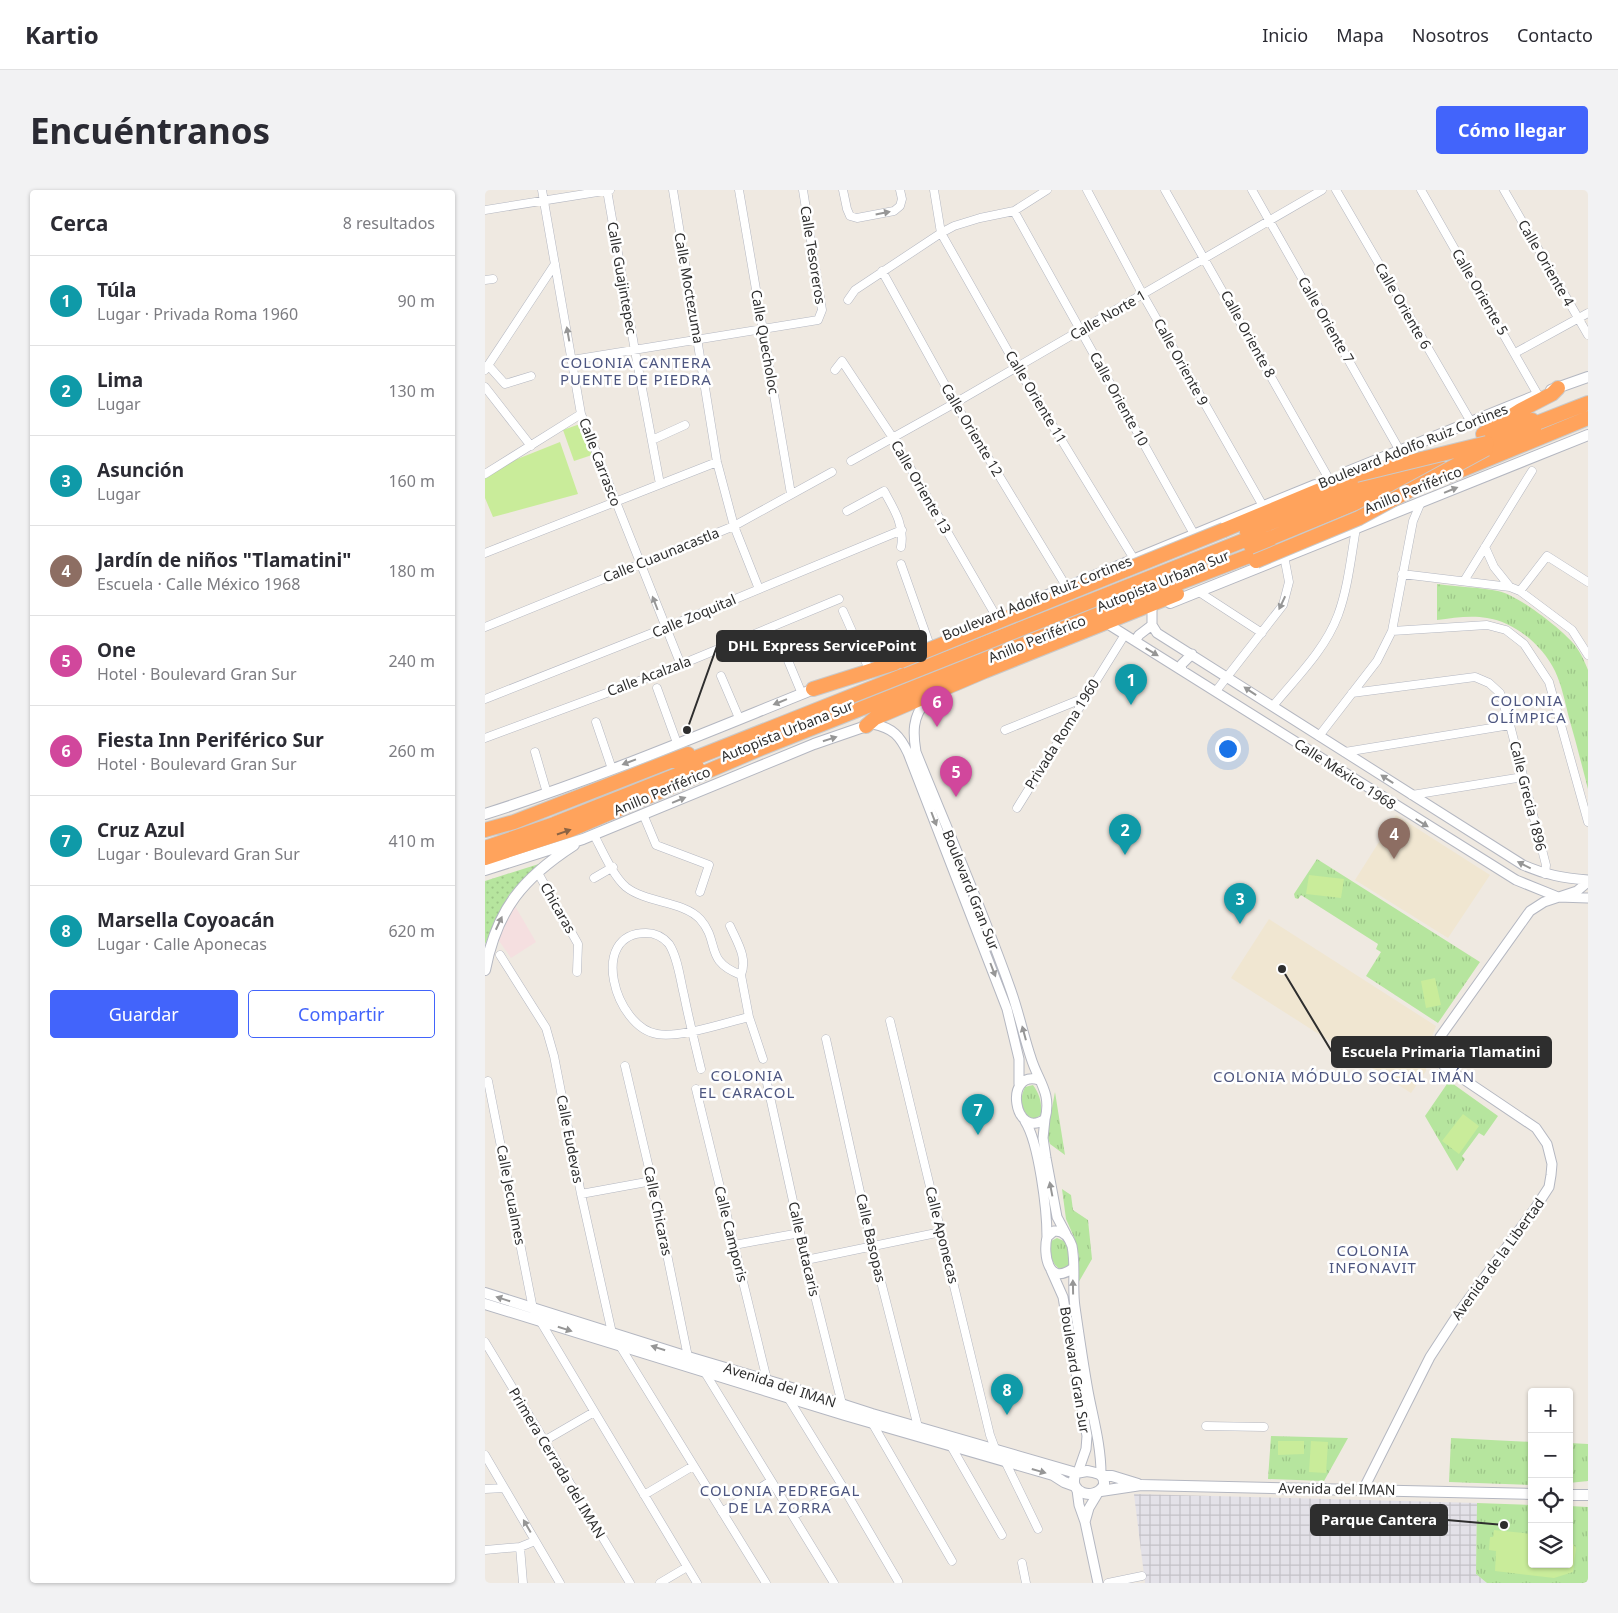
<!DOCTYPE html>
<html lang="es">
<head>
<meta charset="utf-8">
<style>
  body { margin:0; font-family:"Noto Sans",sans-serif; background:#f2f2f3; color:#2b2b33 }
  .controls { position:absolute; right:15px; bottom:15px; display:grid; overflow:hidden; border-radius:5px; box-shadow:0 1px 4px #0004 }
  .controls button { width:45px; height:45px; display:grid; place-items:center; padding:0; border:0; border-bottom:1px solid #e1e1e2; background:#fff; color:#2b2b33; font:25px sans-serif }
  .you { position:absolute; left:742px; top:558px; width:18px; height:18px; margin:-12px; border:4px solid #fff; border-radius:50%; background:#1a73e8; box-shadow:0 0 0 8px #1a73e833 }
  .badge { display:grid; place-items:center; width:32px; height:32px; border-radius:50%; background:#4264fb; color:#fff; font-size:16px; font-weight:700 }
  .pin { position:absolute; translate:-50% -41px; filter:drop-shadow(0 1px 2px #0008) }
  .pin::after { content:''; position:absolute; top:26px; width:18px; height:15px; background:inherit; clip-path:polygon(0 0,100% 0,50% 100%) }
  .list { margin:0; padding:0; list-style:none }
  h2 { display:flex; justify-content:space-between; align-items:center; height:65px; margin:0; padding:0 20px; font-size:21px }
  h2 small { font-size:16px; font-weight:400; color:#7c7c81 }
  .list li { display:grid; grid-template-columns:32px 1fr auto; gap:15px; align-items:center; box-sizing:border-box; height:90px; padding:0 20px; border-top:1px solid #e1e1e2 }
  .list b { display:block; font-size:19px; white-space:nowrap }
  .list p { margin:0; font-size:16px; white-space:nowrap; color:#7c7c81 }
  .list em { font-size:16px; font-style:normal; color:#7c7c81 }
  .actions { display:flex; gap:10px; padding:15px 20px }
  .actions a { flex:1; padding:11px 0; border:1px solid #4264fb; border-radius:5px; text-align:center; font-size:18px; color:#4264fb }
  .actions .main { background:#4264fb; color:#fff }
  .icon { flex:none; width:28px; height:28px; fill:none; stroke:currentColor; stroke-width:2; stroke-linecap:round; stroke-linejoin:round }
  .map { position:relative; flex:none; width:1103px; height:1393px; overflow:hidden; border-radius:5px }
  header { display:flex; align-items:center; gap:30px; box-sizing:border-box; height:70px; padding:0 25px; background:#fff; border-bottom:1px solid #e1e1e2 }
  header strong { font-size:24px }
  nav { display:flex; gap:28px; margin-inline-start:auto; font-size:18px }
  .intro { display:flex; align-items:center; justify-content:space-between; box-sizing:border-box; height:120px; padding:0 30px }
  h1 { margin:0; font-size:35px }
  .button { padding:12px 22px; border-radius:5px; background:#4264fb; color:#fff; font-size:18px; font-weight:700 }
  main { display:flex; gap:30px; padding:0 30px }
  aside { flex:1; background:#fff; border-radius:5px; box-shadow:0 1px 4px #0004 }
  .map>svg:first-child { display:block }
  .industrial { fill:url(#industrial-grid) }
  .education { fill:#f0e6d1 }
  .medical { fill:#f5dfe0 }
  .grass { fill:url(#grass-dots) }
  .park { fill:url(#park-tufts) }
  .pitch { fill:#c9ec9a }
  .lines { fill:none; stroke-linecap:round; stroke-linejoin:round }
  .minor-casing { stroke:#b4b7c1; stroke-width:9 }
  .tertiary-casing { stroke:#b4b7c1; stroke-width:11 }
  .secondary-casing { stroke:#b4b7c1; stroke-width:12 }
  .motorway-casing { stroke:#c9c9c9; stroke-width:16 }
  .minor { stroke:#fff; stroke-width:8 }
  .tertiary { stroke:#fff; stroke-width:9 }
  .secondary { stroke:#fff; stroke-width:10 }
  .motorway { stroke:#ffa35c; stroke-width:14 }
  .motorway-bridge-casing { stroke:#c9c9c9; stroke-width:16; stroke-linecap:butt }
  .motorway-bridge { stroke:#ffa35c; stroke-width:14 }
  .oneway { fill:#969696 }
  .oneway2 { fill:#8c6343 }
  .labels { text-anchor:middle; stroke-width:5; stroke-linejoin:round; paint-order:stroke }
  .street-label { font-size:14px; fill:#2e2e2e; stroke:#fff }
  .neighbourhood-label { font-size:15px; letter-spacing:1px; fill:#4d5680; stroke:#fff }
  .leader { fill:none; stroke:#2e2e2e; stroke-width:2 }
  .callout-dot { fill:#2e2e2e; stroke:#fff; stroke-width:2 }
  .callout { fill:#2e2e2e; stroke:#2e2e2e; stroke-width:2 }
  .callout-label { font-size:15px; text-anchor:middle; font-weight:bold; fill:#fff }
</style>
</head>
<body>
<header>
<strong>Kartio</strong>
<nav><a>Inicio</a><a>Mapa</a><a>Nosotros</a><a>Contacto</a></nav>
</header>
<div class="intro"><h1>Encuéntranos</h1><a class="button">Cómo llegar</a></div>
<main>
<aside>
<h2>Cerca<small>8 resultados</small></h2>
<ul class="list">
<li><span class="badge" style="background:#0f9aa8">1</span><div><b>Túla</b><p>Lugar · Privada Roma 1960</p></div><em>90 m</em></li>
<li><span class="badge" style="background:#0f9aa8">2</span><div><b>Lima</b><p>Lugar</p></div><em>130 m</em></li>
<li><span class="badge" style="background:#0f9aa8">3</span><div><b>Asunción</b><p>Lugar</p></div><em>160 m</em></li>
<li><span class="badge" style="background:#8d6e63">4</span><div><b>Jardín de niños &quot;Tlamatini&quot;</b><p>Escuela · Calle México 1968</p></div><em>180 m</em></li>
<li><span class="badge" style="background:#d1479c">5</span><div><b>One</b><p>Hotel · Boulevard Gran Sur</p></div><em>240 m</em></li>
<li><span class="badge" style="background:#d1479c">6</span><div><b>Fiesta Inn Periférico Sur</b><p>Hotel · Boulevard Gran Sur</p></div><em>260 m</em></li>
<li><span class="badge" style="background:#0f9aa8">7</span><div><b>Cruz Azul</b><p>Lugar · Boulevard Gran Sur</p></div><em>410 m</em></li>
<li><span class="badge" style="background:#0f9aa8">8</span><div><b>Marsella Coyoacán</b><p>Lugar · Calle Aponecas</p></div><em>620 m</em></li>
</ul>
<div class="actions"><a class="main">Guardar</a><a>Compartir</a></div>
</aside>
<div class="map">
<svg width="1103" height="1393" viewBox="0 0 1103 1393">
  <defs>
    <pattern id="industrial-grid" width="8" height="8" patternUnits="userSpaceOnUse" patternTransform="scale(1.25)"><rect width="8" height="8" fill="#e3e1e8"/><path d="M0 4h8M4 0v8" fill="none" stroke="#c3c1c7"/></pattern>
    <pattern id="grass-dots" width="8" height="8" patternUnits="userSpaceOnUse" patternTransform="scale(1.25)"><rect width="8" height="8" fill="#b6e59e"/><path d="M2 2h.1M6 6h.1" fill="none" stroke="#9dc588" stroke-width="1.8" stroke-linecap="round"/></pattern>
    <pattern id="park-tufts" width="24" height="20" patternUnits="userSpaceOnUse" patternTransform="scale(1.25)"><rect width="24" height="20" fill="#b6e59e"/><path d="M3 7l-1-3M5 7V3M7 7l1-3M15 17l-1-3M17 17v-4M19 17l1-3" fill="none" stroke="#9dc588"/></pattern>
  </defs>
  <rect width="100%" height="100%" fill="#efe9e1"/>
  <path class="industrial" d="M649,1304L992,1313L991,1384L1002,1393H660Z"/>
  <path class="education" d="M911,625L1005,685L963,748L870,690Z
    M784,729L951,836L942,860L941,881L926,903L746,788Z"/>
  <path class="medical" d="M30,716L51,752L26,768L12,748Z"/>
  <path class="grass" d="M57,673L38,689L24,705L0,754V691Z"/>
  <path class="park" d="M952,394C972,397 994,397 1013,401C1033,405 1075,438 1088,453C1095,461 1099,470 1103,480V599C1097,576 1091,552 1084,528C1080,512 1077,496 1070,481C1058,456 1030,432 1002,428C986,425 968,428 952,430Z
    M832,669L995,772L953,833L881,786L896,762L891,759L893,754L816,705L813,709L810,708L809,704Z
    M964,891L1013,926L999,946L994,943L977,966L980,969L972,981L940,926Z
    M548,895C555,905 557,913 556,925L549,929C535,924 534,909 540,897Z
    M570,902L580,965L565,954L562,945Z
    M577,999L586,1005L588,1020L603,1030L607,1069L592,1095L594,1066L589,1047L581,1029Z
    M572,1048L581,1052L584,1064V1076L576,1080C566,1074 565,1064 564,1052Z
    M786,1246L863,1248L839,1291L783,1289Z
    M966,1248L1047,1252V1295L964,1292Z
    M1084,1253L1103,1254V1291L1084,1293Z
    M992,1313L1047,1315V1374H1084V1316L1103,1317V1393H1002L991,1384Z"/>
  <path class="pitch" d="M95,234L107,265L89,271L78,240Z
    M75,252L93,304L8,327L0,308V282Z
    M824,685L859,689L856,708L821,704Z
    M950,788L956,815L941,818L936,791Z
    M978,924L994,936L974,964L957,951Z
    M793,1251H819V1264L793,1265Z
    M826,1251L843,1252L841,1283L824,1282Z
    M1009,1340L1047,1344V1374H1084V1348L1091,1358L1088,1382L1069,1388L1010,1381L1011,1361L1004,1360L1005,1347H1008Z"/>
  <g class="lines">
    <g class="minor-casing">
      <path id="minor" d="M57,0L96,224L196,475
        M122,0L150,161L175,294
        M188,0L232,272L249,336L274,399
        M254,0L306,304
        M358,0L362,19L365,26L372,28L409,21L415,16L417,9L415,0
        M449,0L456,43L532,177L649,369
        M602,0L658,105L778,316
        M680,0L844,289
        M767,0L915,261
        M851,0L986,232
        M936,0L1053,205
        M1019,0L1103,145
        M0,20L125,0
        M529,21L709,344
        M397,81L470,213L581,396
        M0,90L8,89
        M363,110L370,100L456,43L469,36L495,28L529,21L562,0
        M1030,163L1103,123
        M87,170L333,130L337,120L318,0
        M3,175L20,194L46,186
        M0,180L70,74
        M350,180L357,171L408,248L511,426
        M0,197L46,256
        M167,250L200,235
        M366,271L470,213L837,0
        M0,284L96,224
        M362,321L399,301C409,319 420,336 416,357
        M1000,357L1009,377L1025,397
        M0,363L232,272
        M416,374L444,453
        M917,384L1025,397L1035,401L1087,440L1103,465
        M979,391L1047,281
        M1035,401L1062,366L1103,392
        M714,402L777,443
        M358,421L383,477
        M0,437L249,336L347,282
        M907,441L1002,435L1021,440L1039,454L1064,492L1103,632
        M294,449L317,504
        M236,486L254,528
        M172,498L192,553
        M731,501L798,415L804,392L799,366
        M867,503L990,487L1004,493L1015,503L1025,535L1061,675L1060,684
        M0,509L180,438L417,340
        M788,516C811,488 840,460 853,425C863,398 866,367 871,338
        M111,532L127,579
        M520,540L599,508
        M834,546L892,471L907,441L928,331L936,312
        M0,548L173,484L354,409
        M50,562L62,603
        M860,562L1025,535
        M927,605L1038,587
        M532,618L639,446
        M158,624L171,655L224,675L215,702
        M109,645C117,660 128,686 141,697C161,713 198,711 215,729C236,753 218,770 256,785
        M53,683L93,754L92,782
        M109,688L128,677
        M245,736C252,752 263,768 256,785
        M15,765L61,838L69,866L96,1004L127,1143L281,1393
        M256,785L264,827L278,869
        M405,831L505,1245L511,1261
        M341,849L387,1056L434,1241
        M140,876L167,991L203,1167L202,1170
        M216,879C210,854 204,830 199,805C195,789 193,768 184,754C178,747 171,743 161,743C103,743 130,837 172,844C196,848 239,833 264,827
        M3,891L48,1119L212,1393
        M282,893L321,1070L358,1218
        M211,899L282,1190L281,1194
        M96,1004L167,991
        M249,1055L315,1043
        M321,1070L456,1042
        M0,1152L145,1393
        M219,1181L349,1393
        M302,1206L358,1297L413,1391
        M386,1231L467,1371
        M721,1236L779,1237
        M59,1251L109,1222
        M467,1253L466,1256L517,1345
        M0,1265L75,1393
        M519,1269L553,1339
        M0,1299L19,1298
        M159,1305L208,1276
        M237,1322L286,1291
        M308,1326L358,1297
        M35,1357L38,1393
        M0,1360L35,1357L50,1351
        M537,1373L541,1393
        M175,1393L202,1377
        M623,1393L657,1386"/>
    </g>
    <g class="tertiary-casing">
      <path id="tertiary" d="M667,420V435L672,443L1038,675C1061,685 1078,688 1103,690
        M626,436L1031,690L1073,707L1103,708
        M650,451L654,445L667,435
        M696,480L697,474L707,464
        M441,512C427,526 428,544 431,562C462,639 496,716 524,795C533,819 538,844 546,868C553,891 567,903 560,929C529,951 518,879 554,890
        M388,534C408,538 415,546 423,563L522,819L534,869V894
        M560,929L558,948L561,968L572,1027L581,1044
        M540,931C554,953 562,1020 562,1047
        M588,1078C563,1097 558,1064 562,1047L569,1041C579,1040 584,1047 587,1056C591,1076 587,1097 590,1117C594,1145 598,1173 603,1201C608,1228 616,1255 616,1284
        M566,1080L578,1107L602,1246L601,1259L593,1282
        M592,1300L594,1315L600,1332L613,1393
        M878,1300L945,1167L977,1118L1049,1020L1064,997L1066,985L1067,974L1062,954L1051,938L959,876L953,860L955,847L1045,721L1059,712L1092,701L1103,692
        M600,1332L604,1318L613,1303"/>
    </g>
    <g class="secondary-casing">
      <path id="secondary" d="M1066,200L1103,187
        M862,282L1050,206
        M543,413L830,295
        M685,413L1103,245
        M0,624C114,588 224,541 334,497
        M0,680L98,649L329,554L387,534
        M0,780C12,719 38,688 89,655
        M0,1103L203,1167L294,1194L387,1224L591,1283
        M0,1114L360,1225L568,1285L579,1292L590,1296
        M602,1281C612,1283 620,1283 619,1295C610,1312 581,1303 591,1283Z
        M617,1286H627L653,1294
        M616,1301L656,1295L1047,1304
        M1084,1305H1103"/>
    </g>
    <g class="motorway-casing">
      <path id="motorway" d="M1039,238L1103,213
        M998,244L1036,220L1067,204L1073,198
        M1002,249L1047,230
        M990,264L1049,240
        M962,286L1103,228
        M739,340L871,285
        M762,342L937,274
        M766,356L956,278
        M399,471L426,465
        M328,499L410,473
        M381,536L390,528L500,481L692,404
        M195,574L775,344
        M0,640L29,632L203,564
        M0,658L69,634L212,577
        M0,668L85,640L277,558L642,413L785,358"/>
    </g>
    <use href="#minor" class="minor"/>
    <use href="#tertiary" class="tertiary"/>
    <use href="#secondary" class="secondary"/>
    <use href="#motorway" class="motorway"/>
    <g class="motorway-bridge-casing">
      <path id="motorway-bridge" d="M871,285L1002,253
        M771,371L874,328L1001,259
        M416,471L739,340"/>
    </g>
    <use href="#motorway-bridge" class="motorway-bridge"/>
  </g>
  <defs><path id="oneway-solid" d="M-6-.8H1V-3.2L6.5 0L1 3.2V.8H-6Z" transform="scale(1.25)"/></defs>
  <g class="oneway">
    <use href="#oneway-solid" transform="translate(398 23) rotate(-11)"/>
    <use href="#oneway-solid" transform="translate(83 144) rotate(-100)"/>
    <use href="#oneway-solid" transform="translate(966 300) rotate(-22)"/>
    <use href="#oneway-solid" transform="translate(170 413) rotate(-111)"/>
    <use href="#oneway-solid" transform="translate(797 413) rotate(115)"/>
    <use href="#oneway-solid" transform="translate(667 462) rotate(31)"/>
    <use href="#oneway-solid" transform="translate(765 501) rotate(-146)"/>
    <use href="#oneway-solid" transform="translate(295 512) rotate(158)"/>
    <use href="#oneway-solid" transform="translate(345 549) rotate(-18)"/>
    <use href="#oneway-solid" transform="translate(144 572) rotate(159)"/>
    <use href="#oneway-solid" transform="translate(902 589) rotate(-147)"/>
    <use href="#oneway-solid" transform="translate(194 610) rotate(-22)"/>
    <use href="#oneway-solid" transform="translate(449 629) rotate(69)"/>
    <use href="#oneway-solid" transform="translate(937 633) rotate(32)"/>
    <use href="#oneway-solid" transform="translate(1039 675) rotate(-153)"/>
    <use href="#oneway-solid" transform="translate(14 733) rotate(-65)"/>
    <use href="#oneway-solid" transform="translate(508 780) rotate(69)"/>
    <use href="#oneway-solid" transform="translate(539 843) rotate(-105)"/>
    <use href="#oneway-solid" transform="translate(566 999) rotate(-101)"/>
    <use href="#oneway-solid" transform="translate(588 1097) rotate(-91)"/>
    <use href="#oneway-solid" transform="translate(18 1109) rotate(-162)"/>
    <use href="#oneway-solid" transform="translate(80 1139) rotate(17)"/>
    <use href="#oneway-solid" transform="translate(173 1158) rotate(-163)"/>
    <use href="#oneway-solid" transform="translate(554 1281) rotate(16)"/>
    <use href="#oneway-solid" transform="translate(42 1336) rotate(-120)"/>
  </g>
  <use class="oneway2" href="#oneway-solid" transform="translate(79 642) rotate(-19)"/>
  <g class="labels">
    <g class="street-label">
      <text transform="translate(328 65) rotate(81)" y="5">Calle Tesoreros</text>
      <text transform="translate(1061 73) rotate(60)" y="5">Calle Oriente 4</text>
      <text transform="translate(137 88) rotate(80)" y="5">Calle Guajintepec</text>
      <text transform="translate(204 98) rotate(80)" y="5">Calle Moctezuma</text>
      <text transform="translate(995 102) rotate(60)" y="5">Calle Oriente 5</text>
      <text transform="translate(918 116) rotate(60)" y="5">Calle Oriente 6</text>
      <text transform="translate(623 125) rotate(-30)" y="5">Calle Norte 1</text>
      <text transform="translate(841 130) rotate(60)" y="5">Calle Oriente 7</text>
      <text transform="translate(763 144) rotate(61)" y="5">Calle Oriente 8</text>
      <text transform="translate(280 152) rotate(80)" y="5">Calle Quecholoc</text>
      <text transform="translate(696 172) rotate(61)" y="5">Calle Oriente 9</text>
      <text transform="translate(551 207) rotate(59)" y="5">Calle Oriente 11</text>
      <text transform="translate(634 209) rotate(61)" y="5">Calle Oriente 10</text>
      <text transform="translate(487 240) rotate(59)" y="5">Calle Oriente 12</text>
      <text transform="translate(928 256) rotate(-22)" y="5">Boulevard Adolfo Ruiz Cortines</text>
      <text transform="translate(115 272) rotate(69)" y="5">Calle Carrasco</text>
      <text transform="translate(436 297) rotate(60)" y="5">Calle Oriente 13</text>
      <text transform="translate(928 300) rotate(-22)" y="5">Anillo Periférico</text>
      <text transform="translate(176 365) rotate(-22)" y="5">Calle Cuaunacastla</text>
      <text transform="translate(678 391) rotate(-22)" y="5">Autopista Urbana Sur</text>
      <text transform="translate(552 408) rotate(-22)" y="5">Boulevard Adolfo Ruiz Cortines</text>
      <text transform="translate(209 426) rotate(-23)" y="5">Calle Zoquital</text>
      <text transform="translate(552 449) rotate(-22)" y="5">Anillo Periférico</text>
      <text transform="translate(164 486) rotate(-21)" y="5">Calle Acalzala</text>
      <text transform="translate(302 541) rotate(-22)" y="5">Autopista Urbana Sur</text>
      <text transform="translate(577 544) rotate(-58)" y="5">Privada Roma 1960</text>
      <text transform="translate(860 584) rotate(33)" y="5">Calle México 1968</text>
      <text transform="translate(177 601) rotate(-23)" y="5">Anillo Periférico</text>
      <text transform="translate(1043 606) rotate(76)" y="5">Calle Grecia 1896</text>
      <text transform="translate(486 700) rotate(68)" y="5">Boulevard Gran Sur</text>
      <text transform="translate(73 718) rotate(60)" y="5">Chicaras</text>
      <text transform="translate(85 949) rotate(79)" y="5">Calle Eudevas</text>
      <text transform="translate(26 1005) rotate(79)" y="5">Calle Jecualmes</text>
      <text transform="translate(173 1021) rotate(78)" y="5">Calle Chicaras</text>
      <text transform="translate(246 1044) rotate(76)" y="5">Calle Camporis</text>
      <text transform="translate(457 1045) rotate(76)" y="5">Calle Aponecas</text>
      <text transform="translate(386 1048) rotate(77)" y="5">Calle Basopas</text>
      <text transform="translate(319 1059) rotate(77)" y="5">Calle Butacaris</text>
      <text transform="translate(1013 1069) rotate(-54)" y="5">Avenida de la Libertad</text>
      <text transform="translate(590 1180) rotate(81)" y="5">Boulevard Gran Sur</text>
      <text transform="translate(295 1195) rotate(18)" y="5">Avenida del IMAN</text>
      <text transform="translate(72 1273) rotate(59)" y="5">Primera Cerrada del IMAN</text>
      <text transform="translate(852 1299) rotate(1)" y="5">Avenida del IMAN</text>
    </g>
    <g class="neighbourhood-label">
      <text x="151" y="178">COLONIA CANTERA<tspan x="151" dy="17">PUENTE DE PIEDRA</tspan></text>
      <text x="1042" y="516">COLONIA<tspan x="1042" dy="17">OLÍMPICA</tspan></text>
      <text x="262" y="891">COLONIA<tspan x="262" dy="17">EL CARACOL</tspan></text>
      <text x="859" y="892">COLONIA MÓDULO SOCIAL IMÁN</text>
      <text x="888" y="1066">COLONIA<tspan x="888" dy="17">INFONAVIT</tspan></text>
      <text x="295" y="1306">COLONIA PEDREGAL<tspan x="295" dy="17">DE LA ZORRA</tspan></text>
    </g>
  </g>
  <path class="leader" d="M202 540L232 456M797 779L847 862M1019 1335L962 1330"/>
  <g class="callout-dot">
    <circle cx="202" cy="540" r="5"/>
    <circle cx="797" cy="779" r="5"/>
    <circle cx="1019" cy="1335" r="5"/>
  </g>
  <g class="callout">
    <rect x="232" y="441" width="209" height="30" rx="5"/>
    <rect x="847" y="847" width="219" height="30" rx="5"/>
    <rect x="826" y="1315" width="136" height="30" rx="5"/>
  </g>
  <g class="callout-label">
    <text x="337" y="461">DHL Express ServicePoint</text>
    <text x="956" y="867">Escuela Primaria Tlamatini</text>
    <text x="894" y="1335">Parque Cantera</text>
  </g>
</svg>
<div class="controls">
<button>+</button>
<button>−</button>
<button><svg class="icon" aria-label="locate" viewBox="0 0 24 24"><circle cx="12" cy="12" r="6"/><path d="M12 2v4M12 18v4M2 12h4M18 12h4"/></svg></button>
<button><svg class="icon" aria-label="layers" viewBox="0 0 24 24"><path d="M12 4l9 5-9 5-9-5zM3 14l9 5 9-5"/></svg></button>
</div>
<div class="you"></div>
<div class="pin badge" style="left:646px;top:515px;background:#0f9aa8">1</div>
<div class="pin badge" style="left:640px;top:665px;background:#0f9aa8">2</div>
<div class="pin badge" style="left:755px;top:734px;background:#0f9aa8">3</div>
<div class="pin badge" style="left:909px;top:669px;background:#8d6e63">4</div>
<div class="pin badge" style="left:471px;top:607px;background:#d1479c">5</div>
<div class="pin badge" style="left:452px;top:537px;background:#d1479c">6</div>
<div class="pin badge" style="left:493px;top:945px;background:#0f9aa8">7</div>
<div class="pin badge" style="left:522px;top:1225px;background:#0f9aa8">8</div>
</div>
</main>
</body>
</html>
